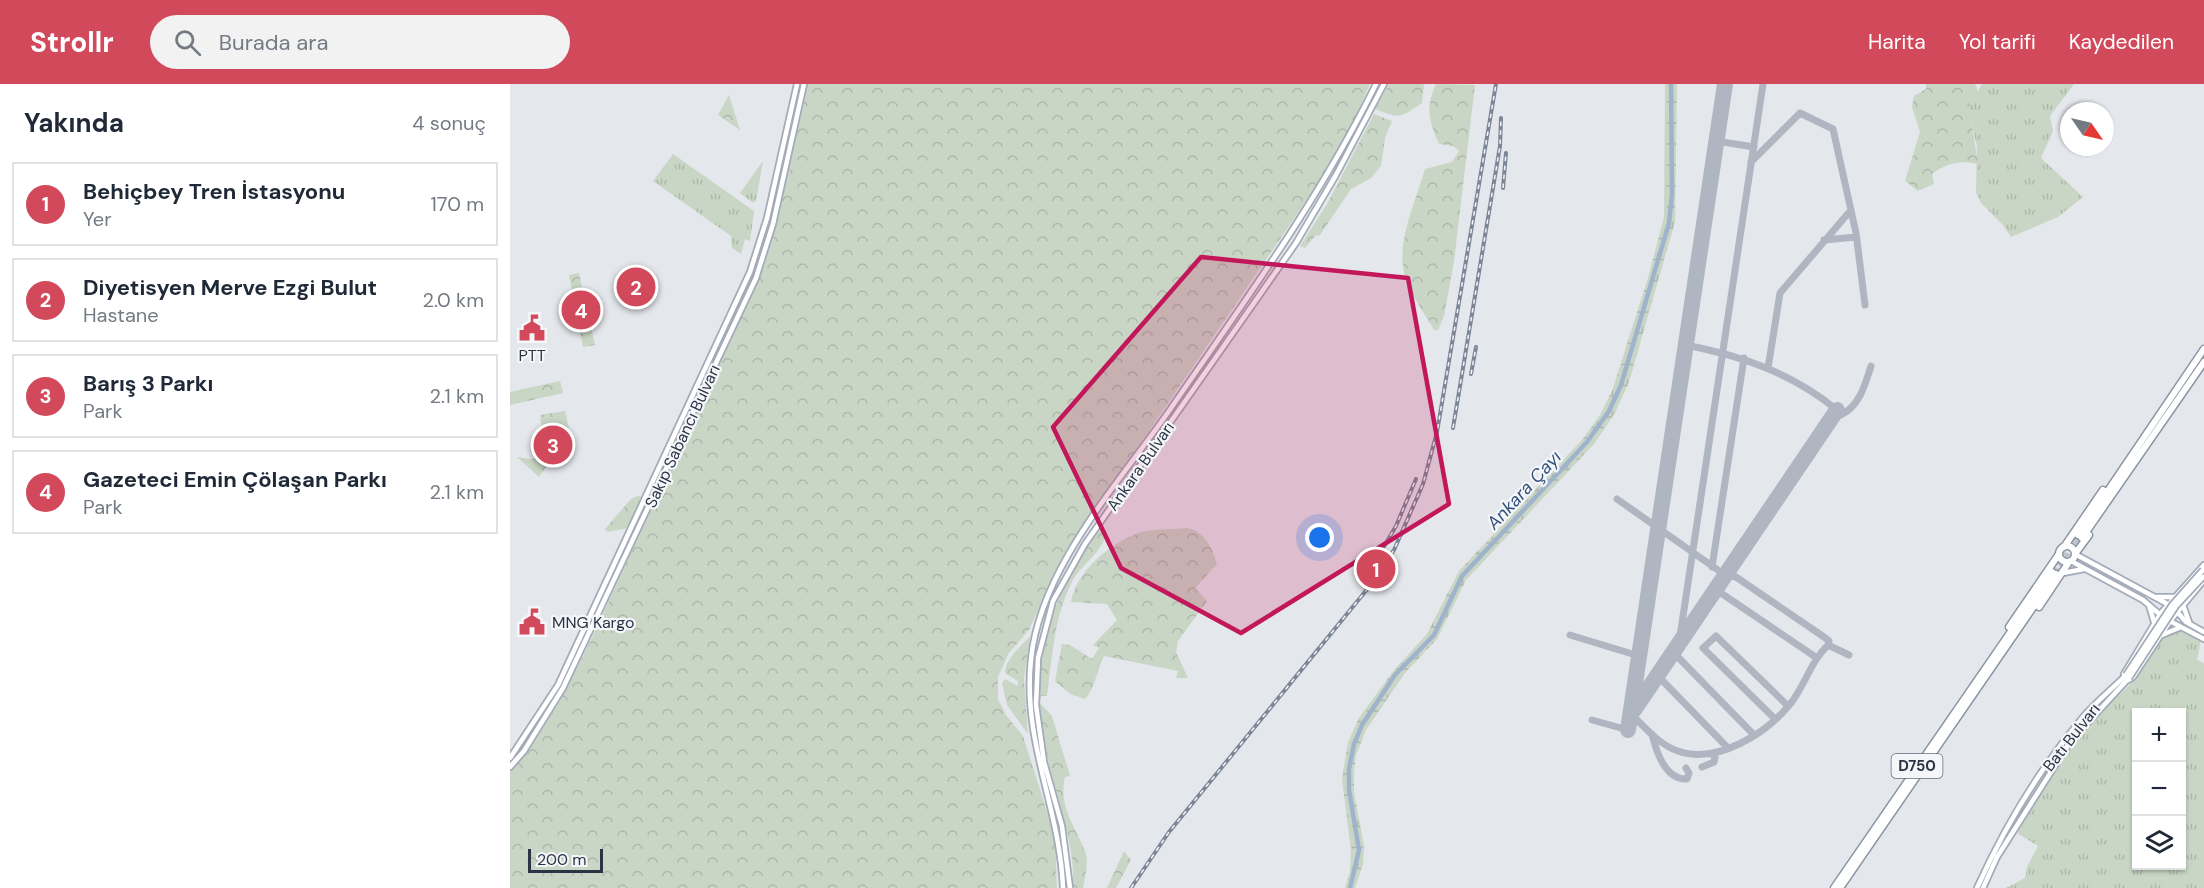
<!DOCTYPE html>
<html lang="tr">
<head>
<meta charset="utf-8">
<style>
  body { margin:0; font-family:"DM Sans",sans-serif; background:#f2f2f3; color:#1f2937 }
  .controls { position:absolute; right:18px; bottom:18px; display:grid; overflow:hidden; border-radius:0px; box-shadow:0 2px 4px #0004 }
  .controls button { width:54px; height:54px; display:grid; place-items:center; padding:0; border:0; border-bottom:2px solid #e0e1e3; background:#fff; color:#1f2937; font:30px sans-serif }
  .compass { position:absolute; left:1550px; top:18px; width:54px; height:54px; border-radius:50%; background:#fff; box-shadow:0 2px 4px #0004; rotate:124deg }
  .scale { position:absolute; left:18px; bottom:15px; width:75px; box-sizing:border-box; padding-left:6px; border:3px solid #2b3445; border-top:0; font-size:16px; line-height:21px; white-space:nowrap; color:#2b3445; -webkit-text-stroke:4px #f4f6f9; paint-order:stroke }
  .you { position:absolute; left:810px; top:454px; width:21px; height:21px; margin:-15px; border:4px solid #fff; border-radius:50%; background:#1a73e8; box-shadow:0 0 0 9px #1a73e833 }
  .badge { display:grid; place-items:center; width:39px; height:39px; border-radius:50%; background:#d1495b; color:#fff; font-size:20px; font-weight:700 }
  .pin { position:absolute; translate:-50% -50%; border:3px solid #fff; box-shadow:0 2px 6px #0006 }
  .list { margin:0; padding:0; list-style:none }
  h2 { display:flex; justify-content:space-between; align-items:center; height:78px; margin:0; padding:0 24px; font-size:26px }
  h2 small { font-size:20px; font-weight:400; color:#747a83 }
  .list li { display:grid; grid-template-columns:39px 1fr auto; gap:18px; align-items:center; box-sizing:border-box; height:84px; margin:0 12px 12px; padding:0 12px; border:2px solid #e0e1e3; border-radius:0px }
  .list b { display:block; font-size:22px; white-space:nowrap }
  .list p { margin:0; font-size:20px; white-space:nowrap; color:#747a83 }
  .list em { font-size:20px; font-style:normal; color:#747a83 }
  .icon { flex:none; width:33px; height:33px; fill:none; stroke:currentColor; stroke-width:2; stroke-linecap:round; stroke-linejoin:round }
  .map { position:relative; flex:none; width:1694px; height:804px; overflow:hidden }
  header { display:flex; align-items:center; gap:36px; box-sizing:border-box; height:84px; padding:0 30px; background:#d1495b; color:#fff }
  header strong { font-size:28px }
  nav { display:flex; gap:33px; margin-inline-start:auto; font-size:21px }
  .search { width:420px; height:54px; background:#f2f2f3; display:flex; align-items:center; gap:15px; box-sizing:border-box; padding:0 21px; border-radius:33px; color:#747a83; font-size:22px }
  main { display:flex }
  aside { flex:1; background:#fff }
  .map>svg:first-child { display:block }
  .grass { fill:url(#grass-tufts); fill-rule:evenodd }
  .forest { fill:url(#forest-crowns) }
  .wetland { fill:url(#wetland-marsh) }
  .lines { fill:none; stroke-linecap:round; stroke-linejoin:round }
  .river { stroke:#9fb4cc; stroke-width:4.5 }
  .taxiway { stroke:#b0b6c1; stroke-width:7 }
  .runway { stroke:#b0b6c1; stroke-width:16 }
  .highway-tunnel { stroke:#bfc3cb; stroke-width:6; stroke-dasharray:6 3; stroke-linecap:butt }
  .primary-casing { stroke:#a3abb8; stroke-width:8 }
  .highway-casing { stroke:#8b94a3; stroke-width:9 }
  .primary { stroke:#fff; stroke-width:4.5 }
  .highway { stroke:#fff; stroke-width:6 }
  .rail-casing { stroke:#7d8696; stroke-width:4 }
  .rail { stroke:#f4f6f9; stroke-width:1.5; stroke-dasharray:4.5; stroke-linecap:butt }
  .primary-bridge-casing { stroke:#a3abb8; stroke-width:8; stroke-linecap:butt }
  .primary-bridge { stroke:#fff; stroke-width:4.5 }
  .marked { fill:#c2185b; fill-opacity:0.2; stroke:#c2185b; stroke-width:4.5; stroke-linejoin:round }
  .labels { text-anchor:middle; stroke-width:4.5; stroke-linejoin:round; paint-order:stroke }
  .shield { fill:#f4f6f9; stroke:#676e7b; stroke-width:1.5 }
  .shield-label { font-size:15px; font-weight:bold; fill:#2b3445 }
  .poi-label { font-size:16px; fill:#2b3445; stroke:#f4f6f9 }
  .street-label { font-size:16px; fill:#2b3445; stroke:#f4f6f9 }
  .water-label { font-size:18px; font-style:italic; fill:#34527a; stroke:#f4f6f9 }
</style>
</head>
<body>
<header>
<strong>Strollr</strong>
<div class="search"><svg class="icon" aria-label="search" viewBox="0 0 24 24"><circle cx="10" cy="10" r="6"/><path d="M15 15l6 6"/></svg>Burada ara</div>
<nav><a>Harita</a><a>Yol tarifi</a><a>Kaydedilen</a></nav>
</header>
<main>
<aside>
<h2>Yakında<small>4 sonuç</small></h2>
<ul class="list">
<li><span class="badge">1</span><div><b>Behiçbey Tren İstasyonu</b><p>Yer</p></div><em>170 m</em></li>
<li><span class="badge">2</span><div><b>Diyetisyen Merve Ezgi Bulut</b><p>Hastane</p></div><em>2.0 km</em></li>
<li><span class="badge">3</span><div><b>Barış 3 Parkı</b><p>Park</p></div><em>2.1 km</em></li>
<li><span class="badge">4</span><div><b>Gazeteci Emin Çölaşan Parkı</b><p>Park</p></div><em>2.1 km</em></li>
</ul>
</aside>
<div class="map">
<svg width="1694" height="804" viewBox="0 0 1694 804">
  <defs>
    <pattern id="grass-tufts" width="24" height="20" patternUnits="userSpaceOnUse" patternTransform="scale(1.5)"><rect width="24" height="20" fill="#c9d6c5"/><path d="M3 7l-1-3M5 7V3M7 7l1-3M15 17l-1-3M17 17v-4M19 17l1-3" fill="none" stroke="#adb8ab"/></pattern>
    <pattern id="forest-crowns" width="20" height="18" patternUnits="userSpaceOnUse" patternTransform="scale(1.5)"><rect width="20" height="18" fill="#c9d6c5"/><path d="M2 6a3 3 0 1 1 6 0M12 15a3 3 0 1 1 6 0" fill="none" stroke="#adb8ab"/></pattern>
    <pattern id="wetland-marsh" width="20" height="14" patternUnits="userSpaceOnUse" patternTransform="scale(1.5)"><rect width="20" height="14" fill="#c9d6c5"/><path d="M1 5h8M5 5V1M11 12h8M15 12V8" fill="none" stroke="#adb8ab"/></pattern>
  </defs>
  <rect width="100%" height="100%" fill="#e4e7ec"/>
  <path class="grass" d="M1453,0H1465L1468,7L1472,0H1564L1540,32L1543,47L1531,74L1573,113L1548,133L1501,153L1492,140L1472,120L1466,109L1467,63Z
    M163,70L244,127L240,157L235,155L231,170L222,164L221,152L143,97Z
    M253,77L246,117L243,119L230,109Z
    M1668,546L1691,555L1687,576L1694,579V804H1496L1515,794L1517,783L1528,762L1507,749C1531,710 1554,668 1584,634C1595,622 1610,612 1621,599C1636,580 1643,553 1668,546ZM1626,628H1672V782H1626Z"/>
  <path class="forest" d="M298,0H860L837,52L798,114L566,454L548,483L519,546L499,569L488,593V615L496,631L513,652L545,753L547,804H0V687C53,625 85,547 119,473C162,381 205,289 248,197L261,160Z
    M879,0H914L912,19C890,33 892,36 865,25Z
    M926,0L965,1L944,177L934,232L928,246H924C915,230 901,211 895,193C885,160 906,117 915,85L942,78L949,67L943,62L929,60C919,37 915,24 926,0Z
    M1416,0H1453L1459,20L1468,80C1450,76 1437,79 1422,90L1424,100L1408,107L1395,97L1410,48L1402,23L1404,12L1416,5Z
    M219,11L230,46L208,31Z
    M864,30L882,37L875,54L871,82L861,94L841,105L810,151L805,152L795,164L790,162L817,120Z
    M69,189L85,261L73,263L59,191Z
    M50,297L53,309L0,321V308Z
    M55,327L60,349L29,393L7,373L20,375L36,373L30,331Z
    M128,412L132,413L118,444L97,448L95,445L121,415Z
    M591,442L596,447C594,469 570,480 561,500C544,534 542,575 537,612H531L530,619L542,632L560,692L555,693C548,722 565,742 575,767C579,778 575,793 573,804H563C565,764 552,730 542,692C514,585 532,531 591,442Z
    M677,444C695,448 702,463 707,480L685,504L697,517L668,557L666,568L678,594H666L668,587L594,572C587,586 585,604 575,615L560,610L545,597L552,560L560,561L582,575L589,564L583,561L607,536L597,520L561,518C566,488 598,461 626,450C640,444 662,446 677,444Z
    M520,552L514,595L518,650L497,621L492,599L495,595L508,602V597L495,589C496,573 511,563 520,552Z
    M614,767L621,776L606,804H597Z"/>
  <path class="wetland" d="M1155,0H1167L1165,138L1119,298L1105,329L1084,360L956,496L927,555L895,589L856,646L846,671L844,688V708L854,762L853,780L845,804H835L840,787L841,767L832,695L838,658L849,634L884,586L917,550L949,487L1072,356L1090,331L1102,307L1138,194L1154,133Z"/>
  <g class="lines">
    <path class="river" d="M840,804L849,766L839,706V685L844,660L852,641L885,591L924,551L952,492L1077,358L1099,327L1111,301L1159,139L1162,111L1161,0"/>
    <path class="taxiway" d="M1206,57L1244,63
      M1241,78L1290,29L1323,45L1346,149L1355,221
      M1314,156L1346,153
      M1176,261C1232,272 1282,289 1327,326
      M1258,284L1270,209L1341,126
      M1326,328L1331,331C1350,321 1355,301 1361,282
      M1107,415L1215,491L1226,493L1314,553L1319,557L1318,561L1339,571
      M1202,483L1234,274
      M1205,505L1307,574
      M1060,551L1129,572
      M1169,559L1253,0
      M1163,568L1244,651
      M1147,591L1218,664
      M1121,630C1135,643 1149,661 1168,667C1207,681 1257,649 1281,619C1295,601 1301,577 1318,561
      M1265,635L1193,564L1206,552L1278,622
      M1082,636L1118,646
      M1142,650C1146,667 1155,696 1177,695L1179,689L1176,684
      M1192,683L1204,678L1205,673L1202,670"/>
    <path class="runway" d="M1124,626L1327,326
      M1118,646L1215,0"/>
    <path class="highway-tunnel" d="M1542,488L1568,451
      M1546,490L1572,454"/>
    <g class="primary-casing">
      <path id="primary" d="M1565,470L1663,523L1676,538L1694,548
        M1561,477L1633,516L1654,534L1694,555
        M1553,489L1574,485
        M1646,513H1664
        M1639,521L1644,538
        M1673,521L1679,538
        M1652,551L1671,543
        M1614,590L1651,529L1694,481
        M1618,596L1623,593L1660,537L1694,496
        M0,674L48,601L240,188L257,134L287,0
        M0,683L14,667L53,604L246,194L263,140L294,0
        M553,804C550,724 512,658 521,575C530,485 608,400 659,327C733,219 808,118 866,0
        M560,804L552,742L534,678L526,621L528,574L543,517L575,460L786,159L826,91L874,0
        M1467,804C1494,744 1531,683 1573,633C1586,618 1602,605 1616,591
        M1473,804L1487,773L1560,658L1619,594"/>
    </g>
    <g class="highway-casing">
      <path id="highway" d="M1568,451L1694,265
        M1572,454L1694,278
        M1549 470a8 8 0 1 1 16 0a8 8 0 1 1-16 0Z
        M1554,463L1593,406
        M1565,470L1579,451
        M1529,523L1559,478
        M1499,543L1549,470
        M1324,804L1542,488
        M1330,804L1546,490"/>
    </g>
    <use href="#primary" class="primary"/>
    <use href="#highway" class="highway"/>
    <g class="rail-casing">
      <path id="rail" d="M993,104L996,69
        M961,290L966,263
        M943,344L990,62L991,34
        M862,483L886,442L906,395
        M621,804L659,748L859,503L884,466L913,400L927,348L986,0"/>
    </g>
    <use href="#rail" class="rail"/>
    <g class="primary-bridge-casing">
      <path id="primary-bridge" d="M1616,591L1662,521L1693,486
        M1619,594L1666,522L1693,493"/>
    </g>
    <use href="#primary-bridge" class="primary-bridge"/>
  </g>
  <path class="marked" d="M691,173L898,194L939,420L731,549L611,484L543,343Z"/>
  <defs>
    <g id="civic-bare" transform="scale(2.07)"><path d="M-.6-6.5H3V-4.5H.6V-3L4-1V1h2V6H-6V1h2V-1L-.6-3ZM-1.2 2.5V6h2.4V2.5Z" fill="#d1495b" stroke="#f4f6f9" stroke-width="2.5" paint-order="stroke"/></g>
  </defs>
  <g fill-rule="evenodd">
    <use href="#civic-bare" x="22" y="244"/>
    <use href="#civic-bare" x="22" y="538"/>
  </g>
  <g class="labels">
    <rect class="shield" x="1381.5" y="670" width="51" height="24" rx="4.5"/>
    <g class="shield-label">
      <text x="1407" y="687">D750</text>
    </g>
    <g class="poi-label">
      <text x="22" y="277">PTT</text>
      <text x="42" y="544" text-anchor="start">MNG Kargo</text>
    </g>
    <g class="street-label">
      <text transform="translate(172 352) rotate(-65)" y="6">Sakıp Sabancı Bulvarı</text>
      <text transform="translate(630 382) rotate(-55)" y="6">Ankara Bulvarı</text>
      <text transform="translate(1561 653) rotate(-52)" y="6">Batı Bulvarı</text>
    </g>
    <g class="water-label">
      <text transform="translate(1014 406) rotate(-47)" y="6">Ankara Çayı</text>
    </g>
  </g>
</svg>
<div class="controls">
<button>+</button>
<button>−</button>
<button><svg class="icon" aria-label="layers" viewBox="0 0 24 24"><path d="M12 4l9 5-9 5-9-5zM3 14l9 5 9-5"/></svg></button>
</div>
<svg class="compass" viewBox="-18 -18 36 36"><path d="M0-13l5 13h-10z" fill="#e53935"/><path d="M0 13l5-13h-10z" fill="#747a83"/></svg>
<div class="scale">200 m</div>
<div class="you"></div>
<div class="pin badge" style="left:866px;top:485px">1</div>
<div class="pin badge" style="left:126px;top:203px">2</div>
<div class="pin badge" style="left:43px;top:361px">3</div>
<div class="pin badge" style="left:71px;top:226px">4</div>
</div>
</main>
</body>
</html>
